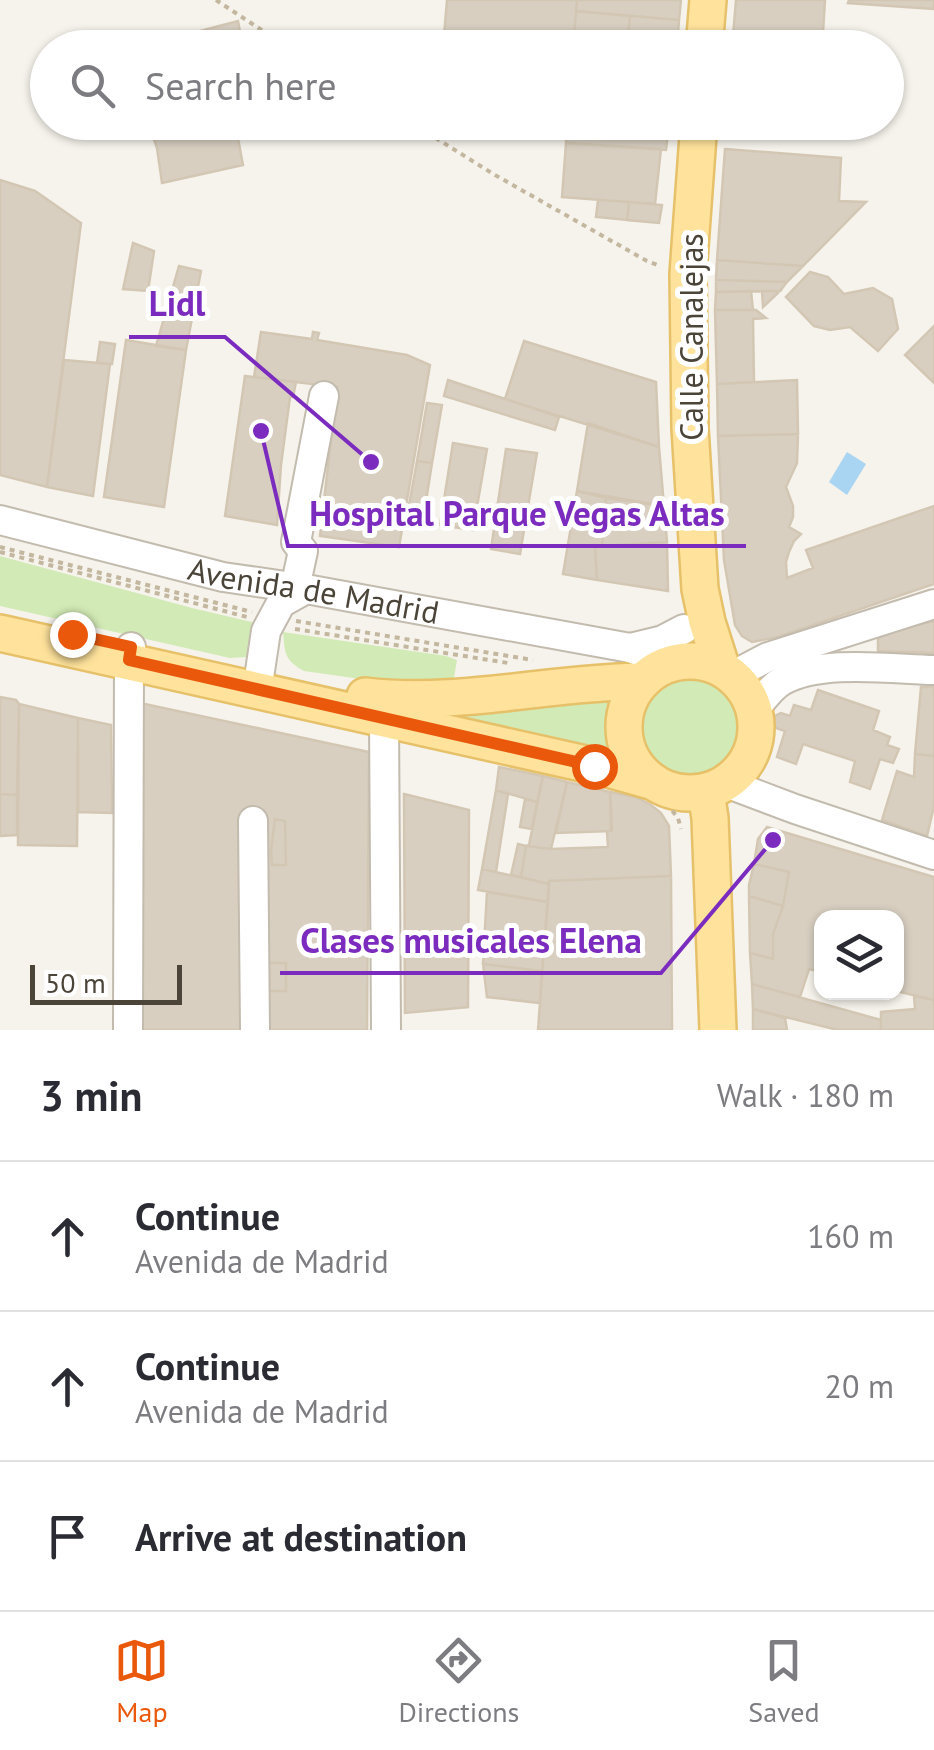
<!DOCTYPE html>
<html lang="en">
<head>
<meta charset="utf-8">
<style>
  body { margin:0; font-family:"PT Sans",sans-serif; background:#f2f2f3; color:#2b2b33 }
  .controls { position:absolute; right:30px; bottom:30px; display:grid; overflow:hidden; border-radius:20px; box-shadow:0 2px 8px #0004 }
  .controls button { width:90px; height:90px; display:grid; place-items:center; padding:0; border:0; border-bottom:2px solid #e1e1e2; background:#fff; color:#2b2b33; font:50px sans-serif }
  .scale { position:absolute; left:30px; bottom:25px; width:152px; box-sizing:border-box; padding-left:10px; border:5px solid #4b4439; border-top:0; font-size:28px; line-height:35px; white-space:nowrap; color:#4b4439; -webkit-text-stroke:8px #fff; paint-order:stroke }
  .stop { position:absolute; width:30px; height:30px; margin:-22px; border:8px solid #ea580c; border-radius:50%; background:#fff }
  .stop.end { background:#ea580c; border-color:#fff; box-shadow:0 2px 10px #0008 }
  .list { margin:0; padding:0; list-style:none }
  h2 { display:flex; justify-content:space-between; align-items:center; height:130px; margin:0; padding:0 40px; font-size:42px }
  h2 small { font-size:32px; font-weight:400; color:#7c7c81 }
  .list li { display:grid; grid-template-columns:65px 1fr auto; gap:30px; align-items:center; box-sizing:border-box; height:150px; padding:0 40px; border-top:2px solid #e1e1e2 }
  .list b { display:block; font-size:38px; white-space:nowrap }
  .list p { margin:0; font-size:32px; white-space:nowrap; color:#7c7c81 }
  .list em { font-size:32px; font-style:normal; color:#7c7c81 }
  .icon { flex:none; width:55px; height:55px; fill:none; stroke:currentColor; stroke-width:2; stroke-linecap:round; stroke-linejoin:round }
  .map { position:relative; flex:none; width:934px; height:1030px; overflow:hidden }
  .search { position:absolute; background:#fff; box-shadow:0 2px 8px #0004; left:30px; right:30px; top:30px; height:110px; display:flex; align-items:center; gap:25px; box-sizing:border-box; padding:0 35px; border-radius:55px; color:#7c7c81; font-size:38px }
  .sheet { height:580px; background:#fff }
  nav { display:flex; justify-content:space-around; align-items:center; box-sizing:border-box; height:140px; border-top:2px solid #e1e1e2; background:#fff; font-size:28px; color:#7c7c81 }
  nav a { display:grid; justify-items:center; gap:5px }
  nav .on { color:#ea580c }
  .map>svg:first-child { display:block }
  .green { fill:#d2eab5 }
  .water { fill:#a9d4f2 }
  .building { fill:#d8cfc1; stroke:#d3c7b4; stroke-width:2.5 }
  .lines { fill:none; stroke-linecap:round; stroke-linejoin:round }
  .minor-casing { stroke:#c2bbae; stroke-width:32 }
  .major-casing { stroke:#e6c16a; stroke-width:40 }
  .path { stroke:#c4b79f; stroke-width:4; stroke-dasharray:5 5; stroke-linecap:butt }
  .minor { stroke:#fff; stroke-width:28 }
  .major { stroke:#ffe39c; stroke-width:35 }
  .route { stroke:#ea580c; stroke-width:12 }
  .labels { text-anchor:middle; stroke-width:10; stroke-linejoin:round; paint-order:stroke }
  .street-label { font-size:32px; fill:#4b4439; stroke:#fff }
  .leader { fill:none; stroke:#7b2cbf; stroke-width:4 }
  .callout-dot { fill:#7b2cbf; stroke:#fff; stroke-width:4 }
  .callout-label { font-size:35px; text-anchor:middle; font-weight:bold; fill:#7b2cbf; stroke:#fff; stroke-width:10; stroke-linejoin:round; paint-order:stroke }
</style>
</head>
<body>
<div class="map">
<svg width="934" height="1030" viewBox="0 0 934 1030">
  <rect width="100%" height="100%" fill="#f6f3ec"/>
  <path class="green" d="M0,556L192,608L256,623V652L247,657L230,658L0,606Z
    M283,632L446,656L457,660L454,678L450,680L396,684L304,671C284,660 285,653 283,632Z
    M641 727a49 49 0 1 1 98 0a49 49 0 1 1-98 0Z
    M630,688C613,709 614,731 623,755L446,712Z"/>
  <path class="water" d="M847,452L866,464L847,495L829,482Z"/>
  <path class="building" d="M447,0H577L573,48H443Z
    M577,0H681L679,20L576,11Z
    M736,0H825L822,48H732Z
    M849,0H934V9L848,3Z
    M576,11L630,16L627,48H573Z
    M630,16L679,20L677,48H627Z
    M238,21L243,48H135Z
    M148,122H235L243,165L162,183L157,148Z
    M567,122L668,133L666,150L566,143Z
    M607,122H669L668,133L606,126Z
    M566,143L661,149L655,204L562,197Z
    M725,149L841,158L839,201L866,202L803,266L717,260Z
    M0,180L35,191L81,223L47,487L0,475Z
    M598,200L629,202L627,220L596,217Z
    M629,202L662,205L659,223L627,220Z
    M133,243L154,251L148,291L123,289Z
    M717,260L803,266L787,282L716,280Z
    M179,266L201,271L186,350L156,346Z
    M810,272L828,277L844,294L873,288L892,299L898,329L878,351L850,327L830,330L814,326L786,297Z
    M716,280L787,282L780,291L716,292Z
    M751,291L753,310H715L716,292Z
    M762,291H780L763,307Z
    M715,310H756L766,318L753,319L754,382L717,384Z
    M934,326V383L905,355Z
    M261,332L312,339L313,332L319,333L317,340L407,355L430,365L399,547L320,536L337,387L254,377Z
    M126,340L186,350L164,507L104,497Z
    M524,341L656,382L659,447L505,399Z
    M100,342L115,344L112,364L97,363Z
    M64,360L110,364L93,496L47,487Z
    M245,376L296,382L293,397H290L281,465L277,525L225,516Z
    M448,380L559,417L555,430L444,396Z
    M797,380L798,434L718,436L717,384Z
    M427,403L442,405L432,463L417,461Z
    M588,423L659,447L664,506L577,491Z
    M798,434L797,463L786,487L793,506V517L789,527L801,534L794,541L789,552L786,562L787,578L813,568L806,550L934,506V584L778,637L752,642L742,636L735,625L724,560L718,436Z
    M453,443L487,449L473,530L440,525Z
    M506,449L537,453L520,554L491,549Z
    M417,461L432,463L424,514L408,511Z
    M577,491L606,498L602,546L595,547L597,580L563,574Z
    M606,498L664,506L667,542L602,546Z
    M667,542L668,591L597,580L595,547Z
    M934,621V653L878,651V635Z
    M921,687H934V756L915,754Z
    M818,690L879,711L873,730L890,737L887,745L899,749L893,763L880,759L870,789L850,782L855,761L803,744L796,764L777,757L785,731L776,728L773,722L775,716L781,713L790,716L794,705L811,710Z
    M0,697L16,700L19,704L17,795L0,794Z
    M140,703L369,752L367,1030H142Z
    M19,704L78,718L77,846L18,845Z
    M78,718L111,725L112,813L78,812Z
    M915,754L934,756V806L927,836L882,820L897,771L914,777Z
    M499,767L543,776L537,802L496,790Z
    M543,776L567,782L551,849L526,846L529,845Z
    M567,782L610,792L611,831L556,833Z
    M496,790L508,794L496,872L482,869Z
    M610,792L636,797L651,805L661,813L669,826L671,876L549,881V884L521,877L526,846L551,849L608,847L607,832L612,830Z
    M0,794L17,795V835L0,836Z
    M404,794L469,810L468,1007L405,1013Z
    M525,799L537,802L532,829L520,827Z
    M275,819L285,821L286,865H272L271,850Z
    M767,827L934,877V1000L896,991V918H822V972L809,969L800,997L752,984L750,953L773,959V934L783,906L789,872L754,864L758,839Z
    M518,844L526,846L521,877L511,875Z
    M754,864L789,872L783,906L749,896V885Z
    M482,869L549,884L548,902L478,890Z
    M671,876L672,1030H538L549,881Z
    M487,892L548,902L542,971L483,964Z
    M749,896L783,906L773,934V959L750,953Z
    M264,963H286V991H265Z
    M483,964L542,971L540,1003L487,997Z
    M752,984L881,1020V1030H838L753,1009Z
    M914,996L934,1000V1030H881V1012L915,1009Z
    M753,1009L785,1018L787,1030H753Z"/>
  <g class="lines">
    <g class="minor-casing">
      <g id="minor">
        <path id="s1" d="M0,520L223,577L306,589L630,648L644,653L657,670"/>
        <path d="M295,588L303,551L296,542L324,396"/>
        <path d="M630,648L663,640L684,629"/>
        <path d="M732,676L768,657L934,604"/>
        <path d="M257,691L266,631L281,603L306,589"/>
        <path d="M754,710C762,701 771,687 782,681C820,659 891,669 934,670"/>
        <path d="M384,719L386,1030"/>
        <path d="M726,783L795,809L934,855"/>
        <path d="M253,821L255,1030"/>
        <path d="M128,1030L129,660L131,647"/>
      </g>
    </g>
    <g class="major-casing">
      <path id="major" d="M704,48L708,0
        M699,122L688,274L690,428L700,589L707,622L722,669
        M0,633L608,769L654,782
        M624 727a66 66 0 1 1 132 0a66 66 0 1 1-132 0Z
        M365,696C458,707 550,682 643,681
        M706,792L710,818L718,1030"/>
    </g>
    <path class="path" d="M216,0L289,48
      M410,122L495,175L647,261L660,266
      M0,547L252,612
      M0,552L247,617
      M296,621L533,660
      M295,629L508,663
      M666,803L678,818L681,829"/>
    <use href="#minor" class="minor"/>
    <use href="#major" class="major"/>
  </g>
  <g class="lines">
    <path class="route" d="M72,634L131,647L129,660L594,766"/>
  </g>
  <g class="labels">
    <g class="street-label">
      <text transform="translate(692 337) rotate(-90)" y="11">Calle Canalejas</text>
      <text dy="11" stroke="none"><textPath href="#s1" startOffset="322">Avenida de Madrid</textPath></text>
    </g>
  </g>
  <path class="leader" d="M371 462L225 337H129M261 431L288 546H746M773 840L661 973H280"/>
  <g class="callout-dot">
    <circle cx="371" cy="462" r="10"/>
    <circle cx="261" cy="431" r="10"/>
    <circle cx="773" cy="840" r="10"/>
  </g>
  <g class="callout-label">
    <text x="177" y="316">Lidl</text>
    <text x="517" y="526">Hospital Parque Vegas Altas</text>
    <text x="471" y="953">Clases musicales Elena</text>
  </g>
</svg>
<div class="controls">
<button><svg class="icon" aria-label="layers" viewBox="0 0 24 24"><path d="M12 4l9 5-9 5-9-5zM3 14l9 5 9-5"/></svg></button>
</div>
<div class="scale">50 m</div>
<div class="stop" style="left:594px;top:766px"></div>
<div class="stop end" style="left:72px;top:634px"></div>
<div class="search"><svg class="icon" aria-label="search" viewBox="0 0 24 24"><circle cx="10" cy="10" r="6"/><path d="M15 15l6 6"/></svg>Search here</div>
</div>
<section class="sheet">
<h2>3 min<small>Walk · 180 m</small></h2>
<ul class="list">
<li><svg class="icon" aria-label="ahead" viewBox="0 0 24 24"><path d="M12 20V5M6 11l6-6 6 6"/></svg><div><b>Continue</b><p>Avenida de Madrid</p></div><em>160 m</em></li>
<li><svg class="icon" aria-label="ahead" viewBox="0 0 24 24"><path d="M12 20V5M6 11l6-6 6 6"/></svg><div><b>Continue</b><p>Avenida de Madrid</p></div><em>20 m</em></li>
<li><svg class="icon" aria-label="arrive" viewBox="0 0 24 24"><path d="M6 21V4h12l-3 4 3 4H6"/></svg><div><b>Arrive at destination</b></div></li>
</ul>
</section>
<nav>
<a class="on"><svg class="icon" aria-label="map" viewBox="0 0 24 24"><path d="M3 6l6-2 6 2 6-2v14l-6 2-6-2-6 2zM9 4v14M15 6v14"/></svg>Map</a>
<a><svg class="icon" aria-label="directions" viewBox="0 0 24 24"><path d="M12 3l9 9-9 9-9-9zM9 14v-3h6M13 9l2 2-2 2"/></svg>Directions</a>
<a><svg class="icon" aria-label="saved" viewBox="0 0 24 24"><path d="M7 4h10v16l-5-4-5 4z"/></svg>Saved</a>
</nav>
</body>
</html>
